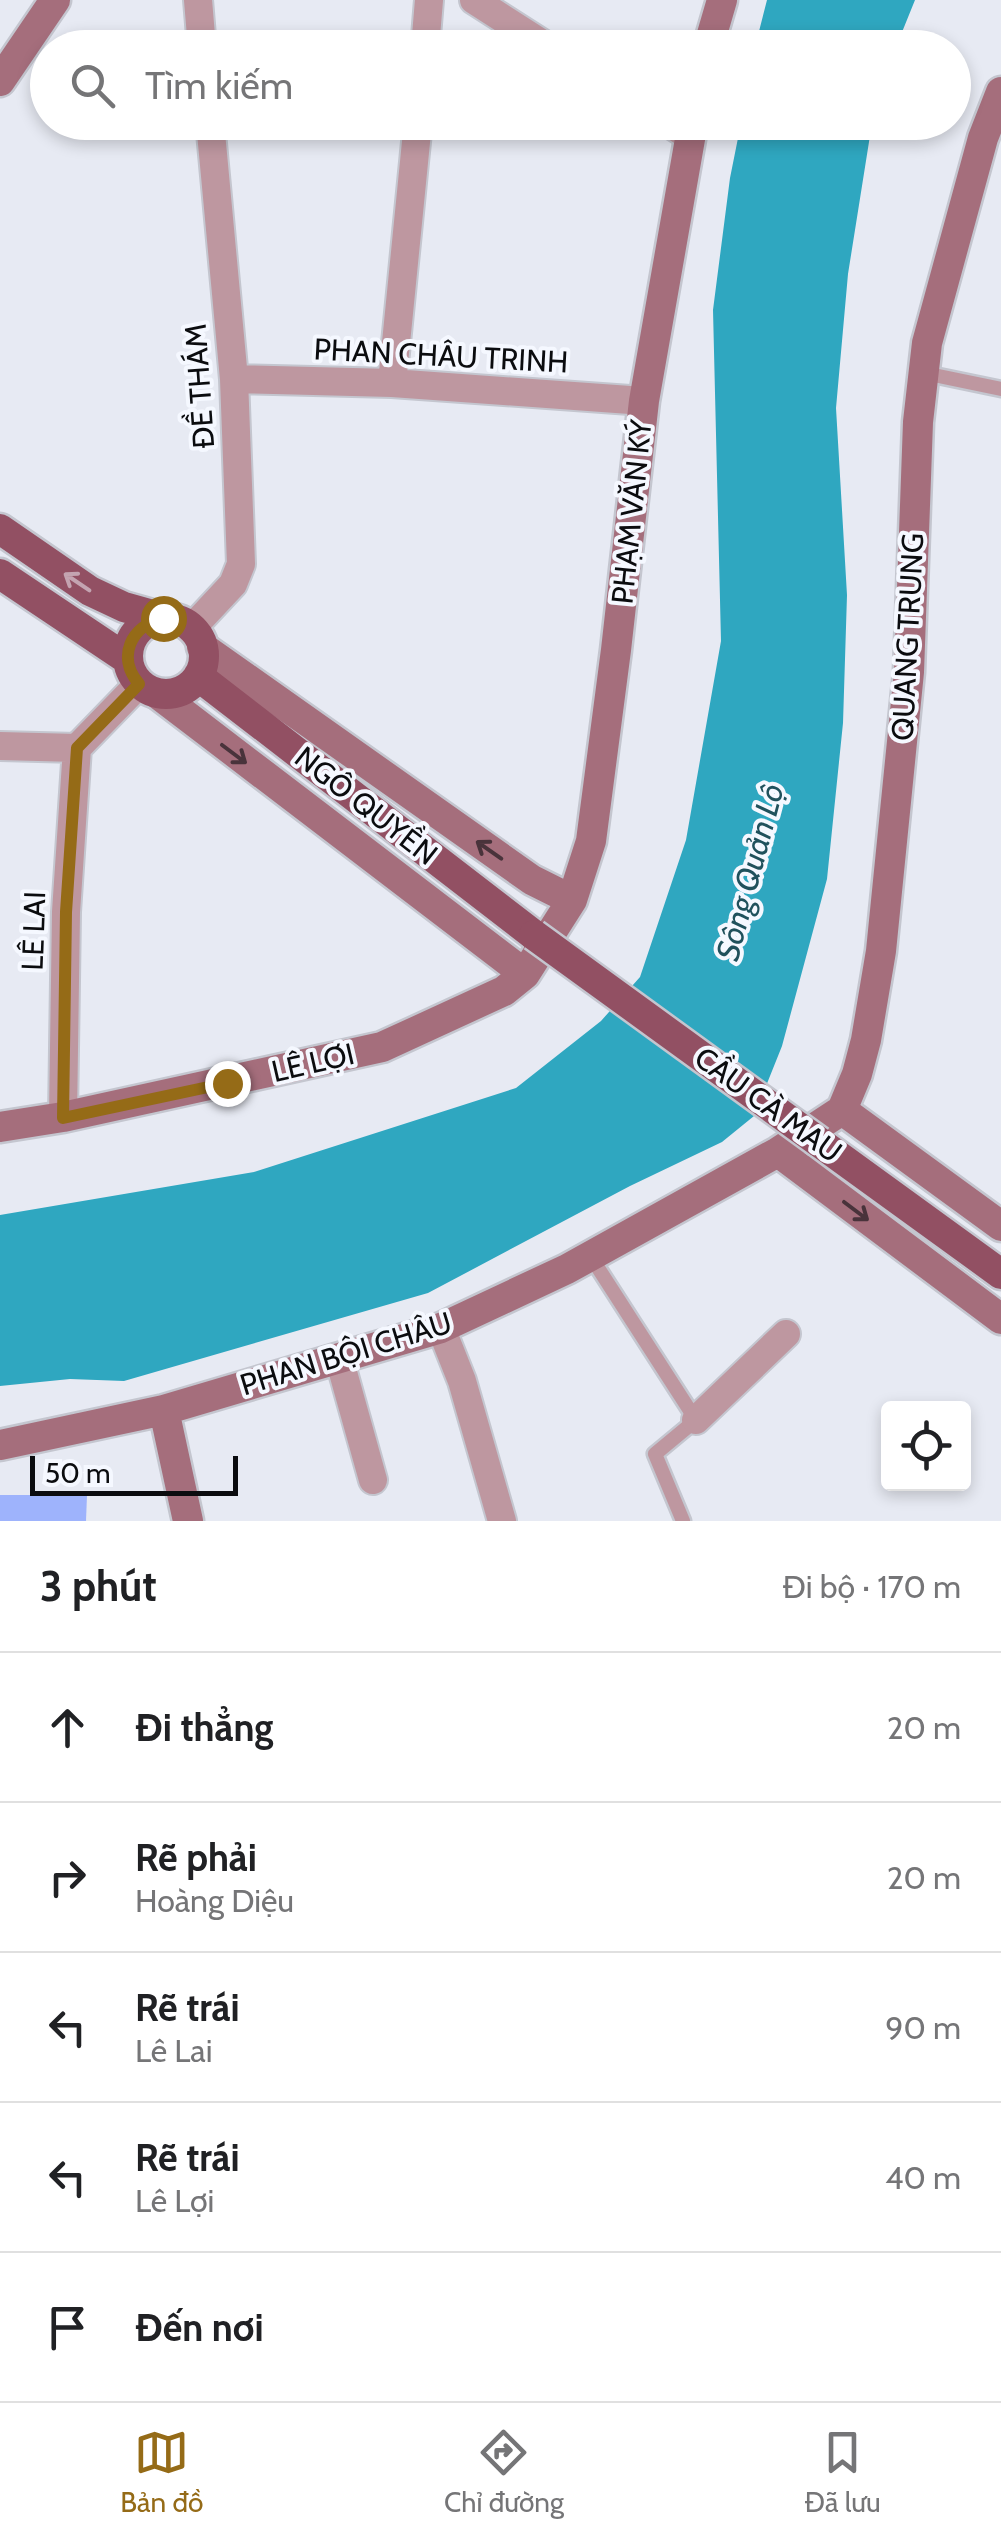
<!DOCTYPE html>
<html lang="vi">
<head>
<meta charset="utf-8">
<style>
  body { margin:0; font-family:Cabin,sans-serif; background:#f2f2f2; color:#202124 }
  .controls { position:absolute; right:30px; bottom:30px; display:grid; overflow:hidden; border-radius:10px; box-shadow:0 5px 15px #0003 }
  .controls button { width:90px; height:90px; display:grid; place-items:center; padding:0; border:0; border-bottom:2px solid #e0e0e0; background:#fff; color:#202124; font:50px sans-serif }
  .scale { position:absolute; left:30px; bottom:25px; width:208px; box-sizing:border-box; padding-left:10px; border:5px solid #0b0c0f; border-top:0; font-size:28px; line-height:35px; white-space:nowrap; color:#0b0c0f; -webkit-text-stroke:8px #f5f8ff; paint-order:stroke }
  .stop { position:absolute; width:30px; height:30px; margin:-22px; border:8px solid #956b17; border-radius:50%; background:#fff }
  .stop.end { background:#956b17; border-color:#fff; box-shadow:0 2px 10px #0008 }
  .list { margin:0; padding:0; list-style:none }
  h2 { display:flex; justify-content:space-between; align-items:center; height:130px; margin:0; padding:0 40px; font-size:42px }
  h2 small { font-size:32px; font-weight:400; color:#757577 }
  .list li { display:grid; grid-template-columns:65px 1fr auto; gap:30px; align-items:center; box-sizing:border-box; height:150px; padding:0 40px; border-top:2px solid #e0e0e0 }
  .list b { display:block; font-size:38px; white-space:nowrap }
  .list p { margin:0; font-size:32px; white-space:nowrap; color:#757577 }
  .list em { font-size:32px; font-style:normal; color:#757577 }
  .icon { flex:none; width:55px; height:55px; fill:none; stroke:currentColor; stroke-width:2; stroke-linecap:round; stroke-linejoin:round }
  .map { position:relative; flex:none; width:1001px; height:1521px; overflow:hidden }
  .search { position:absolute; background:#fff; box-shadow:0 5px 15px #0003; left:30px; right:30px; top:30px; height:110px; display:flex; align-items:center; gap:25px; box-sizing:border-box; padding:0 35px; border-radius:55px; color:#757577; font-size:38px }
  .sheet { height:880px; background:#fff }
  nav { display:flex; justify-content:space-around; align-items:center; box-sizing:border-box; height:140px; border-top:2px solid #e0e0e0; background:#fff; font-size:28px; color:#757577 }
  nav a { display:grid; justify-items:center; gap:5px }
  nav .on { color:#956b17 }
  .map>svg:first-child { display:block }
  .water { fill:#2fa7c0 }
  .building { fill:#9eb3fc }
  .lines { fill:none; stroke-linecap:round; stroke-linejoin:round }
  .lane-casing { stroke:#c4c6cf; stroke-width:19 }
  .street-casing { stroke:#c4c6cf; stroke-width:32 }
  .secondary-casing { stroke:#c4c6cf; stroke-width:35 }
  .primary-casing { stroke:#c4c6cf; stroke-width:35 }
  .lane { stroke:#be97a0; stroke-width:14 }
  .street { stroke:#be97a0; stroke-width:28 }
  .secondary { stroke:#a56e7c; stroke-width:30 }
  .primary { stroke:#925063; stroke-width:30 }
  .primary-bridge-casing { stroke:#c4c6cf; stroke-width:35; stroke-linecap:butt }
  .primary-bridge { stroke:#925063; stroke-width:30 }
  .oneway { stroke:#c4a4b1 }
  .oneway2 { stroke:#49333b }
  .route { stroke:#956b17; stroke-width:12 }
  .labels { text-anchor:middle; stroke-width:8; stroke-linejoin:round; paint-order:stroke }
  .street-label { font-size:30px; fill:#0b0c0f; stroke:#f5f8ff }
  .water-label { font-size:32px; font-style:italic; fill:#20515c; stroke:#f5f8ff }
</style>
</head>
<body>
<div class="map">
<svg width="1001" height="1521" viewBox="0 0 1001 1521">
  <rect width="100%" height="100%" fill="#e7eaf3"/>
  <path class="water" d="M767,0H915L896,47H755Z
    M741,123H872L848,274L836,408L847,595L843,723L827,879L782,1046L754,1116L722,1142L630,1186L428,1293L124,1381L70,1379L0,1386V1215L254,1172L516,1088L601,1021L640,977L686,840L721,641L713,310L730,178Z"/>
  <path class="building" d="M0,1495H87L86,1521H0Z"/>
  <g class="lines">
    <g class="lane-casing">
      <path id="lane" d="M924,373L1001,389
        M591,1257L696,1420L655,1454L683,1521"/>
    </g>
    <g class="street-casing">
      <path id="street" d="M198,0L202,48
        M474,0L549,48
        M425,48L429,0
        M667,122L691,137
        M234,379L392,383L644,401
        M392,383L418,122
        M191,629L233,584L241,564L234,379L210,122
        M0,746L77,748L139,684
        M63,1117L66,912L77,748
        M441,1328L462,1381L502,1521
        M339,1358L373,1480
        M696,1420L786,1334"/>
    </g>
    <g class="secondary-casing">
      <path id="secondary" d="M708,48L722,0
        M0,81L55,0
        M202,647L532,880L572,900
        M158,694L525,974
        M842,1110L1001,1226
        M0,1127L63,1117L382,1047L504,991L525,974L572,900L591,841L616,650L644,401L693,122
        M778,1152L1001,1319
        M164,1410L188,1521
        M0,1445L164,1410L441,1328L567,1269L778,1152L842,1110L857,1074L866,1040L881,951L909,672L918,422L927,343L983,138L1001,92"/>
    </g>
    <g class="primary-casing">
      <path id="primary" d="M0,529L90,591L124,607L163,618
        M0,574L127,659
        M128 656a38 38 0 1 1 76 0a38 38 0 1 1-76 0Z
        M198,676L534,935
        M819,1142L1001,1274"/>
    </g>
    <use href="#lane" class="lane"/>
    <use href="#street" class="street"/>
    <use href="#secondary" class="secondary"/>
    <use href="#primary" class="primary"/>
    <g class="primary-bridge-casing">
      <path id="primary-bridge" d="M534,935L819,1142"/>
    </g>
    <use href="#primary-bridge" class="primary-bridge"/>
  </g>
  <defs><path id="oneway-shaft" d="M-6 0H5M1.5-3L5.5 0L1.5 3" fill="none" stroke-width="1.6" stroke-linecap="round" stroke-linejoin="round" transform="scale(2.5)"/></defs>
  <use class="oneway" href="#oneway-shaft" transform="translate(77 582) rotate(-146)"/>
  <g class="oneway2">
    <use href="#oneway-shaft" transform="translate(234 754) rotate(37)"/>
    <use href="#oneway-shaft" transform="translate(489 850) rotate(-145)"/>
    <use href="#oneway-shaft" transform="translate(856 1211) rotate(37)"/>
  </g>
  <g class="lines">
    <path class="route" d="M163,618C131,626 116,657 139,684L77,748L66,912L63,1118L227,1083"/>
  </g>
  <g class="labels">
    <g class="street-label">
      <text transform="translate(441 356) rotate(3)" y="10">PHAN CHÂU TRINH</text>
      <text transform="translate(200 386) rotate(-94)" y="10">ĐỀ THÁM</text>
      <text transform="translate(632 512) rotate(-84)" y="10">PHẠM VĂN KÝ</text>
      <text transform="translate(908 637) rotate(-87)" y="10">QUANG TRUNG</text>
      <text transform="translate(366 806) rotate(38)" y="10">NGÔ QUYỀN</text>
      <text transform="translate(34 931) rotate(-88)" y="10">LÊ LAI</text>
      <text transform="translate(313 1063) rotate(-13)" y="10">LÊ LỢI</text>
      <text transform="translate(768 1105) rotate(36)" y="10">CẦU CÀ MAU</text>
      <text transform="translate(346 1354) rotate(-17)" y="10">PHAN BỘI CHÂU</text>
    </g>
    <g class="water-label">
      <text transform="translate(750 872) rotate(-75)" y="11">Sông Quản Lộ</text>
    </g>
  </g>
</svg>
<div class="controls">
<button><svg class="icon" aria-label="locate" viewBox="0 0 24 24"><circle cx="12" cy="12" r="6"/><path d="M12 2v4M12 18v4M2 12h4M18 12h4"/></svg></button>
</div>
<div class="scale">50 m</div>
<div class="stop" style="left:163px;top:618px"></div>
<div class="stop end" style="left:227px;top:1083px"></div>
<div class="search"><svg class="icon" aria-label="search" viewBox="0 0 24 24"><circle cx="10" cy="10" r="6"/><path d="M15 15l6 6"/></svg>Tìm kiếm</div>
</div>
<section class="sheet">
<h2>3 phút<small>Đi bộ · 170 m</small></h2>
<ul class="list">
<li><svg class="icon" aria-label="ahead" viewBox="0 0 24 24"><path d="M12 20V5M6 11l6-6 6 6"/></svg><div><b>Đi thẳng</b></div><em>20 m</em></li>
<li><svg class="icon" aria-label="right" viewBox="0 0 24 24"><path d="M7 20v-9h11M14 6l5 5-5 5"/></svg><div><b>Rẽ phải</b><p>Hoàng Diệu</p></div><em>20 m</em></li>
<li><svg class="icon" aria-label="left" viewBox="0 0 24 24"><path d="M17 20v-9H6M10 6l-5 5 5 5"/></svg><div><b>Rẽ trái</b><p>Lê Lai</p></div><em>90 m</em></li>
<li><svg class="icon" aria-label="left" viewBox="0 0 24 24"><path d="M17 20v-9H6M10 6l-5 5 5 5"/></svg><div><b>Rẽ trái</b><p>Lê Lợi</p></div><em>40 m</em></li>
<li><svg class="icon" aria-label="arrive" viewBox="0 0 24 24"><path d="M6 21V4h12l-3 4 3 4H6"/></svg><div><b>Đến nơi</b></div></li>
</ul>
</section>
<nav>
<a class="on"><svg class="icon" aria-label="map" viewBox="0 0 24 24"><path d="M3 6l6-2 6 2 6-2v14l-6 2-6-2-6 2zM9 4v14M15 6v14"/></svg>Bản đồ</a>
<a><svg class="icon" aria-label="directions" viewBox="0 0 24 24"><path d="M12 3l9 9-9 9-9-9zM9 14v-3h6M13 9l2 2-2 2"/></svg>Chỉ đường</a>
<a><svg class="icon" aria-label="saved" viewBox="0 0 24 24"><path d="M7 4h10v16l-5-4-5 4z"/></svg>Đã lưu</a>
</nav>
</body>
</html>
